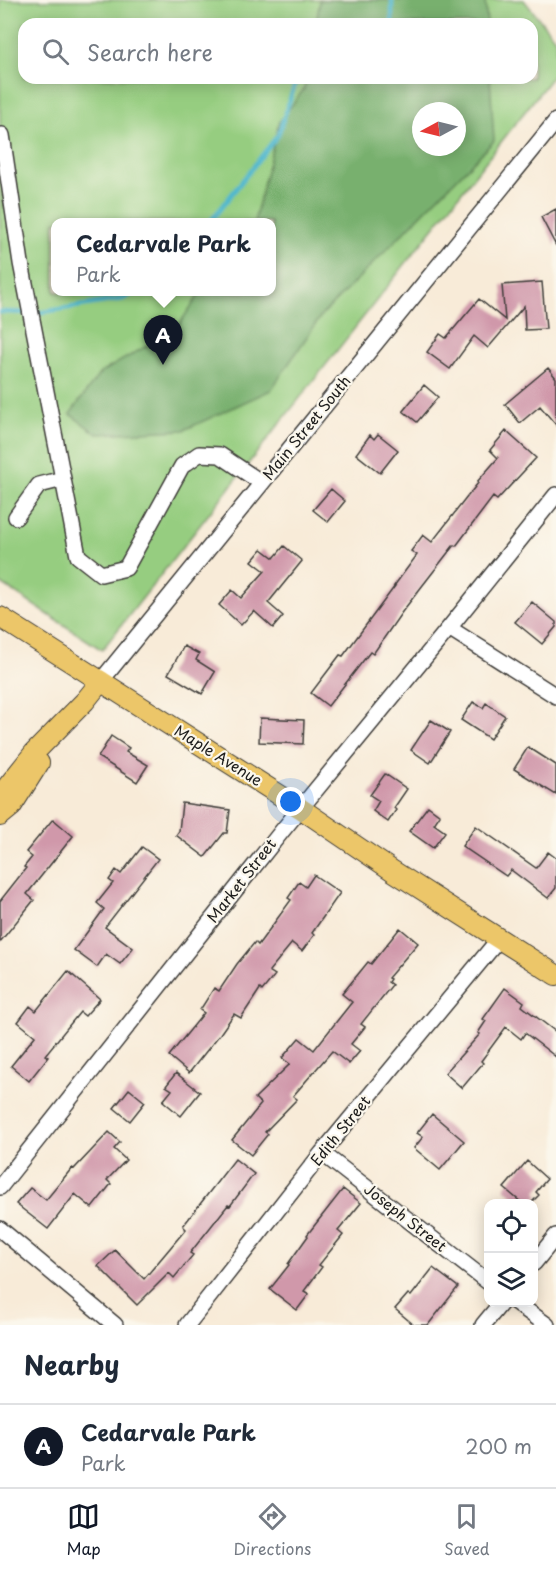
<!DOCTYPE html>
<html lang="en">
<head>
<meta charset="utf-8">
<style>
  body { margin:0; font-family:"Playpen Sans",sans-serif; background:#f6f6f7; color:#1f2937 }
  .controls { position:absolute; right:18px; bottom:18px; display:grid; overflow:hidden; border-radius:12px; box-shadow:0 3px 15px #0003 }
  .controls button { width:54px; height:54px; display:grid; place-items:center; padding:0; border:0; border-bottom:2px solid #e0e1e3; background:#fff; color:#1f2937; font:30px sans-serif }
  .compass { position:absolute; left:412px; top:102px; width:54px; height:54px; border-radius:50%; background:#fff; box-shadow:0 3px 15px #0003; rotate:263deg }
  .you { position:absolute; left:291px; top:802px; width:21px; height:21px; margin:-15px; border:4px solid #fff; border-radius:50%; background:#1a73e8; box-shadow:0 0 0 9px #1a73e833 }
  .badge { display:grid; place-items:center; width:39px; height:39px; border-radius:50%; background:#111827; color:#fff; font-size:20px; font-weight:700 }
  .pin { position:absolute; translate:-50% -50px; filter:drop-shadow(0 2px 3px #0008) }
  .pin::after { content:''; position:absolute; top:32px; width:21px; height:18px; background:inherit; clip-path:polygon(0 0,100% 0,50% 100%) }
  .popup { position:absolute; left:51px; top:218px; width:225px; height:78px; box-sizing:border-box; display:grid; place-content:center; border-radius:12px; background:#fff; filter:drop-shadow(0 2px 4px #0005); font-size:20px; white-space:nowrap; color:#747a83 }
  .popup b { font-size:22px; color:#1f2937 }
  .popup::after { content:''; position:absolute; left:50%; top:100%; margin-left:-12px; border:12px solid transparent; border-top-color:#fff }
  .list { margin:0; padding:0; list-style:none }
  h2 { display:flex; justify-content:space-between; align-items:center; height:78px; margin:0; padding:0 24px; font-size:26px }
  h2 small { font-size:20px; font-weight:400; color:#747a83 }
  .list li { display:grid; grid-template-columns:39px 1fr auto; gap:18px; align-items:center; box-sizing:border-box; height:84px; padding:0 24px; border-top:2px solid #e0e1e3 }
  .list b { display:block; font-size:22px; white-space:nowrap }
  .list p { margin:0; font-size:20px; white-space:nowrap; color:#747a83 }
  .list em { font-size:20px; font-style:normal; color:#747a83 }
  .icon { flex:none; width:33px; height:33px; fill:none; stroke:currentColor; stroke-width:2; stroke-linecap:round; stroke-linejoin:round }
  .map { position:relative; flex:none; width:556px; height:1325px; overflow:hidden }
  .search { position:absolute; background:#fff; box-shadow:0 3px 15px #0003; left:18px; right:18px; top:18px; height:66px; display:flex; align-items:center; gap:15px; box-sizing:border-box; padding:0 21px; border-radius:18px; color:#747a83; font-size:22px }
  .sheet { height:162px; background:#fff }
  nav { display:flex; justify-content:space-around; align-items:center; box-sizing:border-box; height:84px; border-top:2px solid #e0e1e3; background:#fff; font-size:16px; color:#747a83 }
  nav a { display:grid; justify-items:center; gap:3px }
  nav .on { color:#111827 }
  .map>svg:first-child { display:block }
  .green { fill:#96cd80; stroke:#59744e; stroke-width:1.5; fill-rule:evenodd }
  .forest { fill:#78b06e; stroke:#4a6645; stroke-width:1.5; fill-rule:evenodd }
  .lines { fill:none; stroke-linecap:round; stroke-linejoin:round }
  .stream { stroke:#4fb7ce; stroke-width:4.5 }
  .building { fill:#d098aa }
  .minor-casing { stroke:#3d3b38; stroke-width:18 }
  .major-casing { stroke:#3d3b38; stroke-width:22 }
  .minor { stroke:#fff; stroke-width:15 }
  .major { stroke:#ecc669; stroke-width:20 }
  .labels { text-anchor:middle; stroke-width:4.5; stroke-linejoin:round; paint-order:stroke }
  .street-label { font-size:15px; fill:#1c1c1c; stroke:#fbf7ec }
</style>
</head>
<body>
<div class="map">
<svg width="556" height="1325" viewBox="0 0 556 1325">
  <rect width="100%" height="100%" fill="#fbf7ec"/>
  <filter id="ink" filterUnits="userSpaceOnUse"><feTurbulence type="fractalNoise" baseFrequency=".0167" numOctaves="2"/><feDisplacementMap in="SourceGraphic" scale="12" xChannelSelector="R" yChannelSelector="G"/><feConvolveMatrix kernelMatrix="1 2 1 2 8 2 1 2 1" color-interpolation-filters="sRGB"/></filter>
  <filter id="wash" filterUnits="userSpaceOnUse"><feTurbulence type="fractalNoise" baseFrequency=".008" numOctaves="4" result="noise"/><feDisplacementMap in="SourceGraphic" scale="24" xChannelSelector="R" yChannelSelector="G"/><feGaussianBlur stdDeviation="1.35" result="paint"/><feColorMatrix in="noise" values="0 0 0 0 0 0 0 0 0 0 0 0 0 0 0 0 0 1.4 0 .05"/><feComposite in="paint" operator="in"/></filter>
  <g filter="url(#wash)">
    <rect width="100%" height="100%" fill="#f8ebd8"/>
    <path class="green" d="M0,0H524L556,40V72L102,650L0,583ZM24,24H532V78H24ZM421,111H457V147H421ZM55,222H271V292H55Z"/>
    <path class="forest" d="M320,0H485L487,24H316Z
      M306,78H490L494,141L321,316L271,390L184,430L97,434L70,414L100,373L176,329L201,292H271V222H254L279,122L304,89ZM421,111H457V147H421Z"/>
    <g class="lines">
      <path class="stream" d="M392,24V0
        M210,222L278,135L297,78
        M0,312L37,313L123,299L136,292"/>
    </g>
    <g id="blocks">
      <path class="building" d="M556,209V246L541,217Z
        M542,282L546,329L525,330L524,306L488,348L474,336L450,369L427,352L440,334L446,338L479,299L505,320L502,285Z
        M548,368L556,378V425L540,406L520,423L505,404Z
        M424,385L438,397L417,422L403,411Z
        M506,431L536,458L497,500L493,497L456,546L454,545L402,612L373,654L370,652L328,706L311,693L340,655L343,656L395,586H394L417,555L411,551L423,535L432,542L478,483L477,482L498,458L490,450Z
        M378,434L398,450L380,473L356,454L370,435L374,439Z
        M331,489L345,501L328,522L313,510Z
        M284,546L302,561L268,603L283,616L273,628L254,611L241,625L219,605L232,590L241,598L265,571L252,561L262,549L274,558Z
        M532,602L556,622V627L542,644L515,622Z
        M184,646L199,654L196,660L215,672L202,694L168,674Z
        M473,702L483,708L486,703L505,716L490,739L461,720Z
        M260,718L304,720L303,744L259,742Z
        M431,720L450,732L430,763L411,750Z
        M111,736L129,748L126,752L148,765L137,782L98,757Z
        M528,747L556,765V795L514,769Z
        M385,774L407,789L394,808L396,810L388,822L373,811L379,801L370,795Z
        M182,803L230,810L227,833H224L205,857L176,835L179,831Z
        M428,806L440,815L434,824L445,832L433,848L409,831Z
        M53,819L73,836L27,894L34,900L0,942V901L26,868L24,867L32,857L26,852Z
        M476,826L536,868L548,852L556,858V888L548,898L511,870L506,876L462,846Z
        M142,847L158,859L105,927L133,948L120,964L106,954L97,967L74,950L104,909L97,903L113,883L109,880L116,870L121,874Z
        M314,875L340,893L312,933L314,935L302,951L292,943L269,971L275,975L262,991L260,989L241,1018L234,1014L220,1034L189,1073L169,1056L204,1013L200,1010L214,988L219,991L237,964L255,942L258,945L291,900L288,898L299,882L306,887Z
        M400,928L418,943L388,978L390,979L388,982L392,985L361,1024L365,1027L351,1044L360,1051L349,1064L332,1051L293,1096L297,1099L265,1132L268,1134L251,1155L232,1140L261,1104L255,1098L290,1064L282,1058L299,1038L314,1050L352,1002L342,994L368,962L371,964Z
        M68,971L100,999L85,1016L80,1012L45,1055L48,1057L29,1081L11,1066L35,1036L18,1022L30,1006L36,1011Z
        M505,988L524,1002L522,1006L556,1032V1057L525,1033L521,1039L506,1027L481,1061L483,1063L462,1088L445,1073L480,1034L478,1033L486,1021L483,1019Z
        M176,1073L200,1092L181,1116L163,1101L172,1090L166,1086Z
        M129,1089L145,1102L130,1121L114,1108Z
        M432,1114L464,1141L440,1170L414,1148L423,1137L417,1133Z
        M109,1132L120,1142L114,1149L126,1160L107,1180L111,1184L92,1208L75,1194L48,1229L16,1204L30,1188L46,1200L72,1168L74,1169Z
        M235,1159L254,1174L230,1206L228,1205L190,1253L193,1255L174,1278L169,1273L137,1305L98,1266L115,1250L144,1279L186,1229L183,1226Z
        M527,1161L547,1179L536,1192L539,1195L531,1203H522L504,1188Z
        M343,1189L361,1203L338,1231L343,1235L319,1265L322,1267L304,1291L309,1294L297,1310L270,1289L289,1265L288,1264L308,1236L307,1235Z
        M433,1268L458,1287L428,1325H414L395,1309L408,1294L411,1296Z"/>
    </g>
  </g>
  <g filter="url(#ink)">
    <use href="#blocks" fill-opacity="0" stroke="#3d3b38" stroke-width="1.5"/>
    <g class="lines">
      <g class="minor-casing">
        <path id="minor" d="M2,135L21,263L78,556L101,574L126,568L182,466L199,454L220,455L262,483
          M16,517L39,485L63,479
          M449,628L556,696
          M101,681L556,121
          M322,1153L488,1282
          M0,1187L282,831L449,628L556,495
          M0,1229L115,1325
          M534,1263L556,1236
          M515,1302L547,1325
          M187,1325L322,1153L499,939
          M483,1325L502,1302"/>
      </g>
      <g class="major-casing">
        <path id="major" d="M0,617L300,808L393,871L556,975
          M0,796L34,753L85,701L101,681
          M0,816L11,807L39,763"/>
      </g>
      <use href="#minor" class="minor"/>
      <use href="#major" class="major"/>
    </g>
  </g>
  <g class="labels">
    <g class="street-label">
      <text transform="translate(307 428) rotate(-51)" y="5">Main Street South</text>
      <text transform="translate(218 756) rotate(32)" y="5">Maple Avenue</text>
      <text transform="translate(242 881) rotate(-52)" y="5">Market Street</text>
      <text transform="translate(341 1131) rotate(-51)" y="5">Edith Street</text>
      <text transform="translate(405 1218) rotate(38)" y="5">Joseph Street</text>
    </g>
  </g>
</svg>
<div class="controls">
<button><svg class="icon" aria-label="locate" viewBox="0 0 24 24"><circle cx="12" cy="12" r="6"/><path d="M12 2v4M12 18v4M2 12h4M18 12h4"/></svg></button>
<button><svg class="icon" aria-label="layers" viewBox="0 0 24 24"><path d="M12 4l9 5-9 5-9-5zM3 14l9 5 9-5"/></svg></button>
</div>
<svg class="compass" viewBox="-18 -18 36 36"><path d="M0-13l5 13h-10z" fill="#e53935"/><path d="M0 13l5-13h-10z" fill="#747a83"/></svg>
<div class="you"></div>
<div class="pin badge" style="left:163px;top:365px">A</div>
<div class="popup"><b>Cedarvale Park</b>Park</div>
<div class="search"><svg class="icon" aria-label="search" viewBox="0 0 24 24"><circle cx="10" cy="10" r="6"/><path d="M15 15l6 6"/></svg>Search here</div>
</div>
<section class="sheet">
<h2>Nearby<small></small></h2>
<ul class="list">
<li><span class="badge">A</span><div><b>Cedarvale Park</b><p>Park</p></div><em>200 m</em></li>
</ul>
</section>
<nav>
<a class="on"><svg class="icon" aria-label="map" viewBox="0 0 24 24"><path d="M3 6l6-2 6 2 6-2v14l-6 2-6-2-6 2zM9 4v14M15 6v14"/></svg>Map</a>
<a><svg class="icon" aria-label="directions" viewBox="0 0 24 24"><path d="M12 3l9 9-9 9-9-9zM9 14v-3h6M13 9l2 2-2 2"/></svg>Directions</a>
<a><svg class="icon" aria-label="saved" viewBox="0 0 24 24"><path d="M7 4h10v16l-5-4-5 4z"/></svg>Saved</a>
</nav>
</body>
</html>
